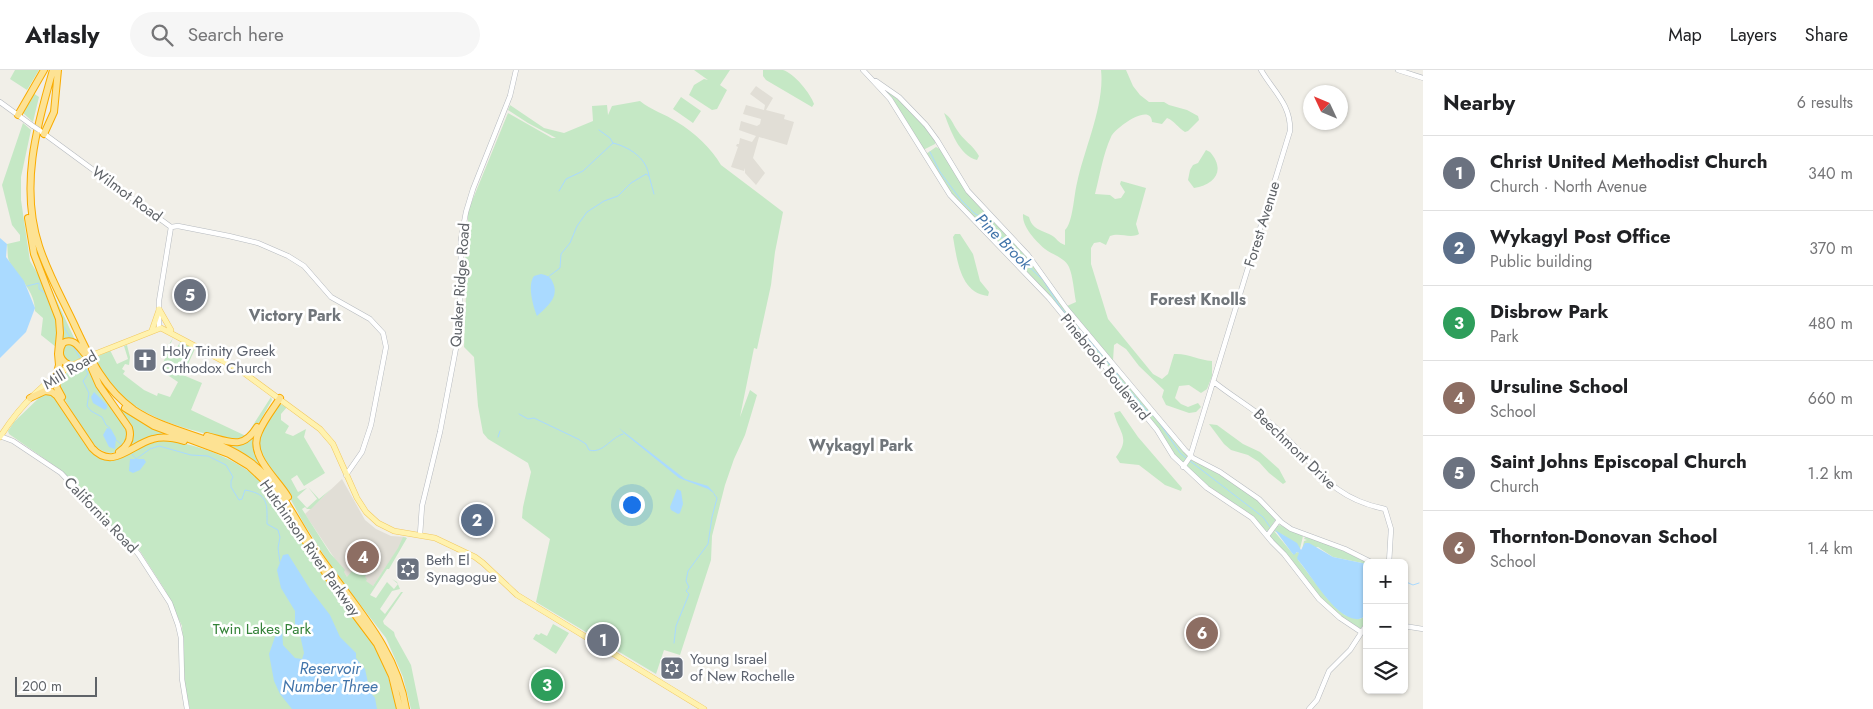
<!DOCTYPE html>
<html lang="en">
<head>
<meta charset="utf-8">
<style>
  body { margin:0; font-family:Jost,sans-serif; background:#f6f6f6; color:#202124 }
  .controls { position:absolute; right:15px; bottom:15px; display:grid; overflow:hidden; border-radius:8px; box-shadow:0 1px 4px #0004 }
  .controls button { width:45px; height:45px; display:grid; place-items:center; padding:0; border:0; border-bottom:1px solid #e0e0e0; background:#fff; color:#202124; font:25px sans-serif }
  .compass { position:absolute; left:1303px; top:15px; width:45px; height:45px; border-radius:50%; background:#fff; box-shadow:0 1px 4px #0004; rotate:314deg }
  .scale { position:absolute; left:15px; bottom:12px; width:82px; box-sizing:border-box; padding-left:5px; border:2px solid #5f6368; border-top:0; font-size:14px; line-height:18px; white-space:nowrap; color:#5f6368; -webkit-text-stroke:4px #fff; paint-order:stroke }
  .you { position:absolute; left:631px; top:434px; width:18px; height:18px; margin:-12px; border:4px solid #fff; border-radius:50%; background:#1a73e8; box-shadow:0 0 0 8px #1a73e833 }
  .badge { display:grid; place-items:center; width:32px; height:32px; border-radius:50%; background:#2563eb; color:#fff; font-size:16px; font-weight:700 }
  .pin { position:absolute; translate:-50% -50%; border:2px solid #fff; box-shadow:0 1px 5px #0006 }
  .list { margin:0; padding:0; list-style:none }
  h2 { display:flex; justify-content:space-between; align-items:center; height:65px; margin:0; padding:0 20px; font-size:21px }
  h2 small { font-size:16px; font-weight:400; color:#757577 }
  .list li { display:grid; grid-template-columns:32px 1fr auto; gap:15px; align-items:center; box-sizing:border-box; height:75px; padding:0 20px; border-top:1px solid #e0e0e0 }
  .list b { display:block; font-size:19px; white-space:nowrap }
  .list p { margin:0; font-size:16px; white-space:nowrap; color:#757577 }
  .list em { font-size:16px; font-style:normal; color:#757577 }
  .icon { flex:none; width:28px; height:28px; fill:none; stroke:currentColor; stroke-width:2; stroke-linecap:round; stroke-linejoin:round }
  .map { position:relative; flex:none; width:1423px; height:639px; overflow:hidden }
  header { display:flex; align-items:center; gap:30px; box-sizing:border-box; height:70px; padding:0 25px; background:#fff; border-bottom:1px solid #e0e0e0 }
  header strong { font-size:24px }
  nav { display:flex; gap:28px; margin-inline-start:auto; font-size:18px }
  .search { width:350px; height:45px; background:#f6f6f6; display:flex; align-items:center; gap:12px; box-sizing:border-box; padding:0 18px; border-radius:28px; color:#757577; font-size:19px }
  main { display:flex }
  aside { flex:1; background:#fff }
  .map>svg:first-child { display:block }
  .education { fill:#e1ded6 }
  .green { fill:#c5e8c5 }
  .water { fill:#aadaff }
  .lines { fill:none; stroke-linecap:round; stroke-linejoin:round }
  .stream { stroke:#aadaff; stroke-width:1 }
  .secondary-casing { stroke:#b6babf; stroke-width:5.5 }
  .primary-casing { stroke:#f2c960; stroke-width:6 }
  .highway-casing { stroke:#f9ab00; stroke-width:8 }
  .secondary { stroke:#fff; stroke-width:4.5 }
  .primary { stroke:#fff2af; stroke-width:5 }
  .highway { stroke:#fde293; stroke-width:6 }
  .secondary-bridge-casing { stroke:#b6babf; stroke-width:5.5; stroke-linecap:butt }
  .primary-bridge-casing { stroke:#f2c960; stroke-width:6; stroke-linecap:butt }
  .secondary-bridge { stroke:#fff; stroke-width:4.5 }
  .primary-bridge { stroke:#fff2af; stroke-width:5 }
  .labels { text-anchor:middle; stroke-width:5; stroke-linejoin:round; paint-order:stroke }
  .street-label { font-size:15px; fill:#5f6368; stroke:#fff }
  .worship-label { font-size:15px; fill:#5b616d; stroke:#fff; text-anchor:start }
  .park-label { font-size:15px; fill:#348238; stroke:#fff }
  .water-label { font-size:16px; font-style:italic; fill:#4174aa; stroke:#fff }
  .neighbourhood-label { font-size:16px; font-weight:bold; fill:#70757a; stroke:#fff }
</style>
</head>
<body>
<header>
<strong>Atlasly</strong>
<div class="search"><svg class="icon" aria-label="search" viewBox="0 0 24 24"><circle cx="10" cy="10" r="6"/><path d="M15 15l6 6"/></svg>Search here</div>
<nav><a>Map</a><a>Layers</a><a>Share</a></nav>
</header>
<main>
<div class="map">
<svg width="1423" height="639" viewBox="0 0 1423 639">
  <rect width="100%" height="100%" fill="#f1efe8"/>
  <path class="education" d="M756,16L773,28L766,40L785,45L784,49L794,52L787,75L759,67L753,88L765,103L756,115L745,103V98L744,101L731,97L738,77L736,76L737,74H739L740,68L752,72L756,66L739,60L741,51L757,56L760,54L761,49L743,44L746,35L764,40L765,35L750,24Z
    M342,409L365,450L376,459L391,466L406,467L363,531L305,444Z"/>
  <path class="green" d="M15,0H39L27,20L10,9Z
    M694,0H730L720,15L727,20L717,39L712,40L689,25L694,15L704,9L708,10Z
    M763,0C769,0 777,0 783,0C794,3 811,24 814,34L812,37L766,10L763,6Z
    M1101,0H1126L1133,16L1140,25L1149,32H1164L1169,35L1187,40L1198,46L1199,50L1188,61L1185,62C1178,58 1175,51 1167,48L1162,54L1152,52C1151,32 1115,58 1111,67C1103,84 1100,105 1095,124L1110,125L1115,129L1121,128L1125,122L1120,114L1121,111L1146,118L1136,154L1139,164C1130,169 1120,162 1110,166L1106,175L1100,172L1094,173L1091,178V194L1108,249L1153,304L1162,309L1168,304L1174,284C1188,283 1198,290 1212,291V306L1207,319L1201,323L1189,315L1179,316L1175,328L1181,334L1188,337L1198,333L1201,337L1196,342L1189,343L1166,335L1162,327L1164,320L1139,296L1126,279L1117,273L1114,275L1113,291L1067,236L1076,232C1074,222 1073,206 1069,197C1065,188 1053,185 1045,179C1035,170 1022,157 1023,144L1029,147C1032,159 1041,160 1051,165C1057,168 1058,173 1065,175V160C1073,153 1074,124 1077,113C1084,79 1105,35 1101,0Z
    M888,21L920,49L936,72L935,74L923,80L887,23Z
    M33,23L39,27L33,52L23,43Z
    M681,27L701,41L693,53L673,39Z
    M640,31C651,40 665,44 677,52C694,62 712,79 721,95L783,142L775,182L771,215L757,279L754,278L740,347L750,320L757,325L745,365L734,389L725,415L712,466L711,490L680,585L664,580L656,604L536,532L550,469L522,448L523,437L531,402L528,393L488,369L483,363L478,336L474,287L464,277L466,225L465,163L468,151V141L508,43L552,68H556L528,53L508,40L510,35L544,58L564,63L593,51L592,36L607,35L608,45L612,36Z
    M944,43C951,47 953,54 957,60C963,70 973,75 979,86L977,90C959,86 950,59 944,43Z
    M23,53L31,60L21,107V130L30,191L39,206L58,249L56,277L41,265L43,248L35,241C35,220 18,208 9,191C7,186 8,180 7,174L20,171V165L12,155L2,115Z
    M936,77L940,79L966,120L1034,194L1081,258L1080,259H1077L957,131L945,117L926,84Z
    M1206,80L1210,82C1226,100 1215,115 1194,118L1188,110L1190,100L1193,95L1198,93Z
    M955,164H960L973,184L980,211L989,222L988,226C960,223 957,189 953,167Z
    M48,212L76,272L61,275L62,258Z
    M1082,262H1085L1187,384V389L1184,393L1180,392L1117,307L1082,265Z
    M173,268L167,282L172,285L181,271L195,279L183,305L202,313L191,340L246,366L271,327L272,330C262,346 253,372 230,370C196,361 156,353 127,330C113,319 103,304 93,289L110,280L117,294L128,289L124,276L127,275L130,287L129,295L125,294L122,299L125,301L123,304L144,320L157,326L158,323L170,327L178,312L160,300L166,286L164,282Z
    M67,272L77,277L83,287L71,293L63,290V275Z
    M86,293L95,311L127,359C128,366 126,376 120,380C113,385 104,383 98,378C88,370 67,333 59,320C59,303 72,299 86,293Z
    M43,324H49L54,326L80,365L109,390L154,370H163C195,374 228,385 254,405C280,425 299,471 318,499C337,528 363,554 379,585C388,602 392,620 397,639H190L185,617L182,556L165,520L140,481L135,475L117,462L62,401L9,364L8,361L14,352Z
    M280,334L287,337L281,344V350L289,356L285,363L293,366L306,359L304,367L325,403L304,416L297,405L291,409L298,422L307,418L297,427L307,438L317,429L318,430L308,417L319,429L331,419L311,439H307L305,437L302,439L330,483L345,500L344,502L347,507L358,494L355,492L361,482L365,485L360,492L362,493L361,496L371,502L370,504L367,503L365,507L367,509L366,511L373,516L398,478L403,467L407,468L389,499H387L370,525L376,528L387,512L394,519L398,514L392,509L397,512L400,519L392,521L380,539L385,544L401,522H403L383,551L384,554L394,562L395,566L411,595L420,639H411L403,607L386,568L334,501L304,454L283,415L261,386L258,380L259,365Z
    M121,338L146,355L171,366L125,381L131,370L119,339Z
    M1120,341L1138,367L1182,418L1181,421L1165,415L1139,395L1120,393L1116,387C1131,367 1119,363 1114,343Z
    M1209,354L1217,355L1243,374L1260,382L1279,399L1286,412L1283,414L1269,403L1259,392L1248,385L1231,380L1224,374Z
    M256,363L264,398L240,381L224,373H231Z
    M1191,389L1212,398L1260,430L1276,449L1268,461L1264,460L1250,444L1204,413L1186,397Z
    M1280,455L1303,466L1300,479L1283,465L1274,461L1293,484L1298,482L1300,484L1298,490L1327,528L1338,539L1345,545L1360,549L1367,545V550L1361,558H1358C1321,535 1297,500 1270,467V466L1277,456Z
    M1305,467L1331,474L1371,493L1367,494L1333,487L1318,477L1302,480L1304,471L1307,470L1304,469Z
    M553,554L569,563L556,584L533,569L536,564L539,565L541,563L547,566Z"/>
  <path class="water" d="M0,168L7,174L6,187L24,211L35,238L26,262L0,288Z
    M541,204C547,205 551,207 553,213C560,228 545,238 537,246C533,236 527,215 534,206Z
    M94,322L107,335V338L105,340L93,333L91,327Z
    M107,358L111,359L116,368L115,379L109,377L103,365Z
    M619,358L685,409L708,416L715,424L708,419L679,408L625,364Z
    M130,389H144L146,392L140,400L133,403L129,401Z
    M677,419L681,421L683,434L680,443L678,444L671,440L670,437Z
    M1275,460L1297,473L1301,480L1305,473H1309L1333,487L1367,494V545C1363,547 1360,550 1356,549C1334,547 1312,506 1298,490L1297,488L1299,483L1297,482L1294,485L1292,483Z
    M288,484L310,519L330,545L340,567L356,583V588L365,599L370,622L375,628L377,639H292L280,624L274,611L269,584L277,561L282,558L283,575L295,588L302,589L304,583L300,565L295,557V541L281,518L277,500L283,485Z"/>
  <g class="lines">
    <path class="stream" d="M599,60L610,68L613,73
      M930,82L940,102L961,130L974,143L982,148L991,160L1005,170L1021,189L1043,210L1060,237L1079,259
      M559,121L566,109L583,101L613,73C629,77 647,88 649,106
      M548,207L560,198L561,184L570,173L577,156L587,142L604,131L618,126L631,113L646,104L649,106L654,124
      M27,216L39,213V219L45,223L49,233
      M64,257L71,269
      M1083,263L1116,302L1119,308L1146,340L1156,348L1180,383L1186,388
      M73,276L80,288
      M82,291L88,304L83,311L89,323L87,336L91,341L102,347L106,355L110,358
      M519,344L528,349L534,348L578,369L586,374L589,380C603,384 610,368 623,364
      M498,367L500,361
      M115,369L122,375
      M132,384L136,389L150,379L159,376L191,385L208,386L226,395L233,407L231,411V417L239,430L242,429L245,420C269,424 267,434 267,454L278,460L280,467L278,478L280,492
      M1190,391L1263,447L1270,457
      M1404,511L1413,515L1419,513
      M674,573L676,556L689,524L686,521L689,517L686,511L688,501L708,474L712,447L717,428L714,424"/>
    <g class="secondary-casing">
      <path id="secondary" d="M863,0L890,29L950,125L1049,228L1157,360L1173,386L1207,418L1252,448L1272,472L1284,484L1319,529L1340,548L1361,562
        M1398,0L1423,8
        M876,11L899,27L926,55L937,70L968,121L1028,185L1066,238L1185,380L1193,388L1220,402L1259,429L1281,452L1291,459L1345,479L1373,493
        M0,32L33,56
        M39,60L171,157L159,231V258
        M171,157L178,156L229,166L258,173L288,186L304,196L331,227L370,249L383,263L386,277L371,355L362,382L346,405
        M1214,312C1234,328 1256,340 1276,358C1316,393 1326,427 1385,439L1391,459L1389,493
        M0,366L13,371L61,403L93,437L110,458L132,476L139,485L170,533L178,555L181,568L182,609L187,639
        M1183,397L1190,387L1194,374L1290,61C1291,34 1273,21 1261,0
        M420,465L422,436L440,362L456,278L460,243L461,169L466,142L473,119L510,26L516,0
        M1267,466L1279,450
        M1404,556L1423,559
        M1309,639L1317,630L1329,601L1350,580L1367,554"/>
    </g>
    <g class="primary-casing">
      <path id="primary" d="M159,239L171,260
        M152,260L159,240
        M95,284L161,258L240,300L320,359L333,374L357,428L366,442L378,453L394,461L435,468L475,487L483,493L517,525L704,639
        M0,367C19,337 43,312 74,294"/>
    </g>
    <g class="highway-casing">
      <path id="highway" d="M53,0C36,58 20,117 39,176C48,204 63,230 75,256C90,288 104,319 134,340C170,364 215,366 250,392C280,414 294,448 314,478C348,530 396,574 406,639
        M18,45L44,0
        M44,64L54,42L58,0
        M28,148L34,184L59,249L60,263L58,284L59,295L56,306
        M72,296C60,292 57,283 63,273C73,267 79,277 85,284
        M92,299L99,315L129,358C132,368 128,376 119,382
        M62,327L56,316L62,302
        M30,328L45,321L52,322L57,326L92,378C113,401 132,374 153,369C163,366 174,368 184,371
        M280,328C273,339 264,350 259,362C247,385 277,408 288,427
        M125,338L154,356L229,384L249,396L265,411L279,429L335,518L377,574L392,606L400,639
        M207,366C230,372 243,380 257,357"/>
    </g>
    <use href="#secondary" class="secondary"/>
    <use href="#primary" class="primary"/>
    <use href="#highway" class="highway"/>
    <g class="secondary-bridge-casing">
      <path id="secondary-bridge" d="M33,56L39,60"/>
    </g>
    <g class="primary-bridge-casing">
      <path id="primary-bridge" d="M75,294L95,284"/>
    </g>
    <use href="#secondary-bridge" class="secondary-bridge"/>
    <use href="#primary-bridge" class="primary-bridge"/>
  </g>
  <defs>
    <g id="church-square" transform="scale(1.25)"><rect x="-9" y="-9" width="18" height="18" rx="4" fill="#6b7280" stroke="#fff"/><path d="M-1.2-6h2.4v3.5h3.3v2.4h-3.3V6h-2.4V-.1h-3.3v-2.4h3.3Z" fill="#fff"/></g>
    <g id="synagogue-square" transform="scale(1.25)"><rect x="-9" y="-9" width="18" height="18" rx="4" fill="#6b7280" stroke="#fff"/><path d="M0-6.5L5.6 3.2H-5.6ZM0 6.5L5.6-3.2H-5.6Z" fill="#fff"/></g>
  </defs>
  <g fill-rule="evenodd">
    <use href="#church-square" x="145" y="290"/>
    <use href="#synagogue-square" x="408" y="499"/>
    <use href="#synagogue-square" x="672" y="598"/>
  </g>
  <g class="labels">
    <g class="street-label">
      <text transform="translate(127 124) rotate(36)" y="5">Wilmot Road</text>
      <text transform="translate(1262 154) rotate(-73)" y="5">Forest Avenue</text>
      <text transform="translate(460 215) rotate(-86)" y="5">Quaker Ridge Road</text>
      <text transform="translate(1105 297) rotate(51)" y="5">Pinebrook Boulevard</text>
      <text transform="translate(70 300) rotate(-31)" y="5">Mill Road</text>
      <text transform="translate(1295 379) rotate(44)" y="5">Beechmont Drive</text>
      <text transform="translate(101 445) rotate(46)" y="5">California Road</text>
      <text transform="translate(310 478) rotate(55)" y="5">Hutchinson River Parkway</text>
    </g>
    <g class="worship-label">
      <text x="162" y="286">Holy Trinity Greek<tspan x="162" dy="17">Orthodox Church</tspan></text>
      <text x="426" y="495">Beth El<tspan x="426" dy="17">Synagogue</tspan></text>
      <text x="690" y="594">Young Israel<tspan x="690" dy="17">of New Rochelle</tspan></text>
    </g>
    <g class="park-label">
      <text x="262" y="564">Twin Lakes Park</text>
    </g>
    <g class="water-label">
      <text transform="translate(1004 171) rotate(45)" y="6">Pine Brook</text>
      <text x="330" y="604">Reservoir<tspan x="330" dy="18">Number Three</tspan></text>
    </g>
    <g class="neighbourhood-label">
      <text x="1198" y="235">Forest Knolls</text>
      <text x="295" y="251">Victory Park</text>
      <text x="861" y="381">Wykagyl Park</text>
    </g>
  </g>
</svg>
<div class="controls">
<button>+</button>
<button>−</button>
<button><svg class="icon" aria-label="layers" viewBox="0 0 24 24"><path d="M12 4l9 5-9 5-9-5zM3 14l9 5 9-5"/></svg></button>
</div>
<svg class="compass" viewBox="-18 -18 36 36"><path d="M0-13l5 13h-10z" fill="#e53935"/><path d="M0 13l5-13h-10z" fill="#757577"/></svg>
<div class="scale">200 m</div>
<div class="you"></div>
<div class="pin badge" style="left:603px;top:570px;background:#6b7280">1</div>
<div class="pin badge" style="left:477px;top:450px;background:#5c6f8a">2</div>
<div class="pin badge" style="left:547px;top:615px;background:#2e9e5b">3</div>
<div class="pin badge" style="left:363px;top:487px;background:#8d6e63">4</div>
<div class="pin badge" style="left:190px;top:225px;background:#6b7280">5</div>
<div class="pin badge" style="left:1202px;top:563px;background:#8d6e63">6</div>
</div>
<aside>
<h2>Nearby<small>6 results</small></h2>
<ul class="list">
<li><span class="badge" style="background:#6b7280">1</span><div><b>Christ United Methodist Church</b><p>Church · North Avenue</p></div><em>340 m</em></li>
<li><span class="badge" style="background:#5c6f8a">2</span><div><b>Wykagyl Post Office</b><p>Public building</p></div><em>370 m</em></li>
<li><span class="badge" style="background:#2e9e5b">3</span><div><b>Disbrow Park</b><p>Park</p></div><em>480 m</em></li>
<li><span class="badge" style="background:#8d6e63">4</span><div><b>Ursuline School</b><p>School</p></div><em>660 m</em></li>
<li><span class="badge" style="background:#6b7280">5</span><div><b>Saint Johns Episcopal Church</b><p>Church</p></div><em>1.2 km</em></li>
<li><span class="badge" style="background:#8d6e63">6</span><div><b>Thornton-Donovan School</b><p>School</p></div><em>1.4 km</em></li>
</ul>
</aside>
</main>
</body>
</html>
